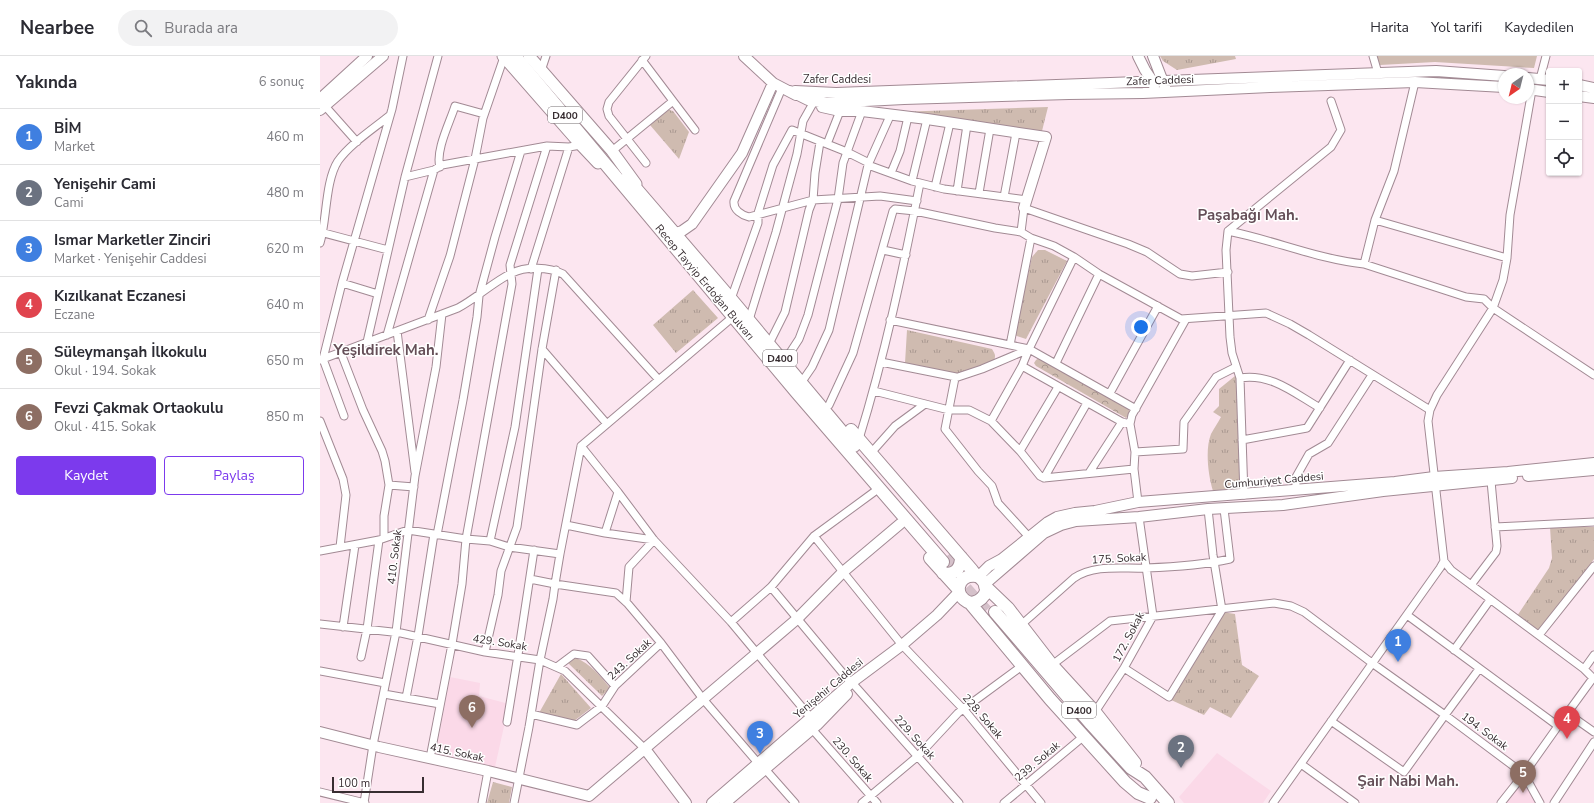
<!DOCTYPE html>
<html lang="tr">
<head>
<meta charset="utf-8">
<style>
  body { margin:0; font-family:"Nunito Sans",sans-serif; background:#f2f2f3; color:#2b2b33 }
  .controls { position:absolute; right:12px; top:12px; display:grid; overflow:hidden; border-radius:4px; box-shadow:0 1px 3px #0004 }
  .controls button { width:36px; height:36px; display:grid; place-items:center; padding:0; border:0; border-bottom:1px solid #e1e1e2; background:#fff; color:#2b2b33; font:20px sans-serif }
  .compass { position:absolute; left:1178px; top:12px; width:36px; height:36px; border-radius:50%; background:#fff; box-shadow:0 1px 3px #0004; rotate:215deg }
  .scale { position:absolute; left:12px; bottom:10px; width:92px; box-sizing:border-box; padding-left:4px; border:2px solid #372d31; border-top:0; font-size:11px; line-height:14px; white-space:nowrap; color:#372d31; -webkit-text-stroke:3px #fff; paint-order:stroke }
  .you { position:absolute; left:821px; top:271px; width:14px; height:14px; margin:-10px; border:3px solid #fff; border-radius:50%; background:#1a73e8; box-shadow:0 0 0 6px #1a73e833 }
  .badge { display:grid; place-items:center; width:26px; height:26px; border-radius:50%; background:#7c3aed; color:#fff; font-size:13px; font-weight:700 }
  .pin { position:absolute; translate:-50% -33px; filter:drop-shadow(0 1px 2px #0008) }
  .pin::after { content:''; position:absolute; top:21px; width:14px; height:12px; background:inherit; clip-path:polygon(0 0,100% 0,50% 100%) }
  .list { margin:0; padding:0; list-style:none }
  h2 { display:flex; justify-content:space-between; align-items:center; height:52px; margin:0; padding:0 16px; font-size:17px }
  h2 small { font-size:13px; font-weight:400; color:#7c7c81 }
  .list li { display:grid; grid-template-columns:26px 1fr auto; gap:12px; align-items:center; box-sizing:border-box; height:56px; padding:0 16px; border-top:1px solid #e1e1e2 }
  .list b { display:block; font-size:15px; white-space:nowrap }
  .list p { margin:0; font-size:13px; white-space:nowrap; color:#7c7c81 }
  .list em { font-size:13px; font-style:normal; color:#7c7c81 }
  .actions { display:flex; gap:8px; padding:12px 16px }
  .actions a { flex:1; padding:9px 0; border:1px solid #7c3aed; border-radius:4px; text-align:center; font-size:14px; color:#7c3aed }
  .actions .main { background:#7c3aed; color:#fff }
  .icon { flex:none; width:22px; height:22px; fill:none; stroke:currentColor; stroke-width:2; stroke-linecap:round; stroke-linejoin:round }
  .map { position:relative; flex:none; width:1274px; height:747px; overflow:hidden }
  header { display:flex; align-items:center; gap:24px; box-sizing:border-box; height:56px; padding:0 20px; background:#fff; border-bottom:1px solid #e1e1e2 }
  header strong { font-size:19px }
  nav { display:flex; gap:22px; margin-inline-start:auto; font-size:14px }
  .search { width:280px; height:36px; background:#f2f2f3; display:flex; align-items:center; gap:10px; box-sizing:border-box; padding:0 14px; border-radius:22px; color:#7c7c81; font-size:15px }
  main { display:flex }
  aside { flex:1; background:#fff }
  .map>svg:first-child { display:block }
  .built { fill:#fbd9e8 }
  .grass { fill:url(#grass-tufts) }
  .forest { fill:url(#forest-crowns) }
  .garden { fill:#cfbbb0 }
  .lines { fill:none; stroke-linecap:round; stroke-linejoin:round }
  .highway-tunnel { stroke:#d5c1ca; stroke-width:12; stroke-dasharray:12 6; stroke-linecap:butt }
  .street-casing { stroke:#a28a94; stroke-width:9 }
  .secondary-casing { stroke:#a28a94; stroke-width:12 }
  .primary-casing { stroke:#a28a94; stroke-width:13 }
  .highway-casing { stroke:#a28a94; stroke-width:14 }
  .street { stroke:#fff; stroke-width:7 }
  .secondary { stroke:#fff; stroke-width:10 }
  .primary { stroke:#fff; stroke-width:11 }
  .highway { stroke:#fff; stroke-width:12 }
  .labels { text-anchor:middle; stroke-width:3; stroke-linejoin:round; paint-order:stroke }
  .shield { fill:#fff; stroke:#736c6f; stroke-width:1 }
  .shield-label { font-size:10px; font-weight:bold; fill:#372d31 }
  .street-label { font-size:11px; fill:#372d31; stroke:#fff }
  .district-label { font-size:15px; font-weight:bold; fill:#654f58; stroke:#fff }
</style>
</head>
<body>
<header>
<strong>Nearbee</strong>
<div class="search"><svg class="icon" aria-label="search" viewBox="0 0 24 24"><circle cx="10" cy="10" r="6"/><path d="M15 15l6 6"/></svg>Burada ara</div>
<nav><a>Harita</a><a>Yol tarifi</a><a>Kaydedilen</a></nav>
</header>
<main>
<aside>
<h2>Yakında<small>6 sonuç</small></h2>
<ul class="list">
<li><span class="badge" style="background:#3f7fe0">1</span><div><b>BİM</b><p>Market</p></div><em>460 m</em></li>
<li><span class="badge" style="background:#6b7280">2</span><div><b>Yenişehir Cami</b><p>Cami</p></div><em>480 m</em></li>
<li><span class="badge" style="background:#3f7fe0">3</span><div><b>Ismar Marketler Zinciri</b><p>Market · Yenişehir Caddesi</p></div><em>620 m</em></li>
<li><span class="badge" style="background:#e0444e">4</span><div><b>Kızılkanat Eczanesi</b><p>Eczane</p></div><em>640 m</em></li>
<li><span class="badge" style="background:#8d6e63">5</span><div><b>Süleymanşah İlkokulu</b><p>Okul · 194. Sokak</p></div><em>650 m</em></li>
<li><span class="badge" style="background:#8d6e63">6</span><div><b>Fevzi Çakmak Ortaokulu</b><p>Okul · 415. Sokak</p></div><em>850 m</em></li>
</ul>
<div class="actions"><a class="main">Kaydet</a><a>Paylaş</a></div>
</aside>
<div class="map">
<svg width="1274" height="747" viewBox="0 0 1274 747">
  <defs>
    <pattern id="grass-tufts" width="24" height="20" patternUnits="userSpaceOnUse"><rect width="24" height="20" fill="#cfbbb0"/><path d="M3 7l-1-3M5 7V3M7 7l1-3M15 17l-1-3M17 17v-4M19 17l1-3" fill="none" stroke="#a99890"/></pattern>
    <pattern id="forest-crowns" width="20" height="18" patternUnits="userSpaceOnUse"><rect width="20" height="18" fill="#cfbbb0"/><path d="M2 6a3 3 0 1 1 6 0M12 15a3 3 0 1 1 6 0" fill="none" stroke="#a99890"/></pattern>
  </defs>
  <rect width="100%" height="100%" fill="#fce6f0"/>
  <path class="built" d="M130,621L160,627L159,640L189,648L175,711L116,696Z
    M897,697L951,735L943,747H864L859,741Z
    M1203,725L1207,726L1218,747H1186Z"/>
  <path class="grass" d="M840,0H915L916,3L857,14L843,5Z
    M728,51L722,75L575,56Z
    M346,53L353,55L369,76L359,103L330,69L326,71L325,70Z
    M718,194H725L747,205L706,283L694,279L712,201Z
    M373,234L398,262L356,297L333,269Z
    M587,274L672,293C675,298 676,299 674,305L635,318L585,307Z
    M915,320L917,321L922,431L893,435C888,419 885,393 891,378C894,372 898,367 901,361L893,356L899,350V333Z
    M1230,471H1274V503L1252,534L1218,575L1197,560L1229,512L1232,502Z
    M902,556L915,558L922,609L939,620L911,662L890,651L884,659L849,643Z
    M256,602C271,608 280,620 290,632L282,640L247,606Z
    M241,618L271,652L254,665L219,657Z
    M173,726L192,731L189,747H167Z"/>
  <path class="forest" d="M719,302L809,351C810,356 810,359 806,362L716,310L714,307L716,304Z"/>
  <path class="garden" d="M1057,0H1217L1214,12L1115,6L1060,9Z"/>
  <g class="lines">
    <path class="highway-tunnel" d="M627,500L644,521
      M634,519L672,561"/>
    <g class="street-casing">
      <path id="street" d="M1053,0L1058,17
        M322,4L353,45
        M221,15L226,0
        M1220,23L1226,0
        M462,32L414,145C413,154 422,159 429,161L493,144L560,140L597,145
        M5,50L37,86
        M507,88L520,55
        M292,95L353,45L375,74
        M326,107L289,60L287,53L289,46L326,0
        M120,111C115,95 130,66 135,50L164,58
        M571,117L580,95L588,61
        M85,121L114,114L122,109L155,103L227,90L249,91L261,89
        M592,125L607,63
        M615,131L630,67
        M637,135L647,69
        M659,137L670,73
        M684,141L696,77
        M1055,164L1187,202
        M908,175C954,184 997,203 1044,208L1146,241L1164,243L1173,252L1274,319
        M0,176L68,194
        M701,176L704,152L808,188L827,196L860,218L872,220L908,216
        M0,187C7,164 5,125 18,105C30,88 53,73 69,60
        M563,194L586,199
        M1044,208L1055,164L1074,115L1095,26
        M211,213L249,91
        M22,227L58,238
        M411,243L438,167V157L453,109L472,74L527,96L547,106L548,109L592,125L624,133L707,144
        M414,260L261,390L298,436L334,484L411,566L491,662
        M108,264L130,200L155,103L163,62L184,1
        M429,264L456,176L477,98L483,65L492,49
        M570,264L709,293L816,353
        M77,275L95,416
        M67,279L114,114
        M47,286L85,121L118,0
        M449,288L465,256L489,154L493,144L495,117L500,86
        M690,289L711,182
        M222,293L287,368
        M709,293L662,313L635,322L625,373L658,415L672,430L678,447L709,481
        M21,297L43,354L62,395L65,405L69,429L64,460V482
        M0,304L138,252C157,242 173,226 192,217C206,210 229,211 243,218L339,324
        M464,306L479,283L488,259L518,143L523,107L542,55
        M561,306L636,321
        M736,307L779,218
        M702,310L802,366L810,368
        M920,322C951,317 974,337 1000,352
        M481,327L492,311L509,274L548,109L570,60
        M554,335L629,354H649L671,365L700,395L720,420L724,422L814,413
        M790,337L838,250
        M509,349L533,297L573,155L575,153L595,155L675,172L701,176L711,182L734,190L754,201L779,218L861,263L946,257L970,268L989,279L1110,354
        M24,360L3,303L22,227L72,53L83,0
        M0,365L23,423L26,439L20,491
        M671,365L702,310L709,293L754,201
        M539,383C565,299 583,213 600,127
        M922,384L987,372L1030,304
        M700,395L738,331
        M815,396L863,393L864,366L896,321L916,311
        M551,397L575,370L605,348
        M769,417L802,366
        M724,422L767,347
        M69,429L94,431
        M976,434V421L989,398L1008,387L1052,319
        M298,436L285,477L334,484L309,511L306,546
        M924,439L920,322L912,297L910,281L906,194L908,175L1011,91L1021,74L1011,45
        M818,446L814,413L815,396L810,368L812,359L866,263
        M246,469L285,477
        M1175,471L1274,466
        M117,479L143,344L157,261L159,240L175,181L201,95
        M494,480L582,589
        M170,485L195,371L218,213
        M0,495L59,484L88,474L146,483L170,485L189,491L240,498L235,528L296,537L308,548L341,587L383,643L438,707
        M240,498L261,390
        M1124,505L1131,514L1264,613L1274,623
        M1151,529L1176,496L1177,490L1171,425
        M451,531L531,627
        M1087,559L1238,670L1273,622
        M411,566L451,531L494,480L554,436
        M0,568L81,577L165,596L220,604L245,615L325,693
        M701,569L754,522C775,508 802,513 826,512C854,511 883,509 910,503L904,453
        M23,571L35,489
        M1219,579L1274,510
        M584,591L646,656L721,747
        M1134,594L1170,544
        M165,596L178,539L181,515L197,471L222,293L236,214
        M41,601L47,573L59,484
        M732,609L790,565L954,547L971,550L984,556L1052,607L1125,659L1159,613
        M238,610L254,598L268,600L295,630
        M804,612L849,641L902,554L893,499L888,453
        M1264,613L1274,599
        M0,615L65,627
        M535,630L639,747
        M64,638L120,648
        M86,642L98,580L114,478
        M775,656L804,612L833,560L819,461
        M1247,657L1274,676
        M211,658L257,669L282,650L295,630L341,587
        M1011,665L1084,716L1125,659L1204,718L1220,747
        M187,666L198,599L214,494
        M492,673L557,747
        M110,702L132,588L142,528L146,483L192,228L190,209L227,90
        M981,708L1035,747
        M445,713L475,747
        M0,736L45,747
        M44,747L53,689L76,576L95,420L116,311L122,258
        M162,747L168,715
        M194,747L209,671L220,604L233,543L235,528L210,523
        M542,747L598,700L638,657L702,610
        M684,747L764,680
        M953,747L1120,512L1124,505L1108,365L1110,354L1117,339L1173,252L1183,224L1187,202L1190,159L1212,34
        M1181,747L1204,718L1238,670
        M1234,747L1274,686"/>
    </g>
    <g class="secondary-casing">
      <path id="secondary" d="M424,0L453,27L476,39
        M818,0L825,14L833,26L834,30
        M833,0L845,31
        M1208,22L1229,24
        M1259,29L1274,32
        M1208,33L1229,36
        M470,35L488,44L506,47L584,43L749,38L823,37L950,31L1095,26L1184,31
        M475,35L516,37L1116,15L1184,20
        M1259,40L1274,42
        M0,43L47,0
        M502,51L520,55H542L607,63L726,81L704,152
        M0,54L63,0
        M355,177L362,175L372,168L422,97L453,27
        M1208,420L1274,414
        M658,521L669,510L682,503L728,466L737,461L755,457L775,455L818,446L1075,426L1114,421L1188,416L1274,407
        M665,528L724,477L741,469L756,465L819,461L888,453L963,449L1063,435L1192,422
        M0,676L59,691L168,715L269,740L477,563L523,516L580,468
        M325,693L366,747
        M392,747L531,627L582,589L617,559L639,536
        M405,747L497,669L527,638"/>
    </g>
    <g class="primary-casing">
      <path id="primary" d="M183,0L261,89L278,107
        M209,0L292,95L316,128"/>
    </g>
    <g class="highway-casing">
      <path id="highway" d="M195,0L477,337L623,506
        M307,122L411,243L534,390
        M531,374L652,514C655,519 659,520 663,525C671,535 662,546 650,547C632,540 637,518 656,520
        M610,502L639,534
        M623,517C634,520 641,513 641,501
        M665,530L688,552L732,609L775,656L815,707
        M650,547L730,643L805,726L818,737L830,742
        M675,556L771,668L811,712L825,721L848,747"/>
    </g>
    <use href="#street" class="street"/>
    <use href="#secondary" class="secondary"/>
    <use href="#primary" class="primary"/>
    <use href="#highway" class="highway"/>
  </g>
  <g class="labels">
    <g class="shield">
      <rect x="228" y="51" width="34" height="16" rx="3"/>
      <rect x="443" y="294" width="34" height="16" rx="3"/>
      <rect x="742" y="646" width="34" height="16" rx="3"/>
    </g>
    <g class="shield-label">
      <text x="245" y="63">D400</text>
      <text x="460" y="306">D400</text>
      <text x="759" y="658">D400</text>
    </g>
    <g class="street-label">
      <text x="517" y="27">Zafer Caddesi</text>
      <text transform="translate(840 24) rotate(-2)" y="4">Zafer Caddesi</text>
      <text transform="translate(385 226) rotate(50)" y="4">Recep Tayyip Erdoğan Bulvarı</text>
      <text transform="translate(954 424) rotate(-5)" y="4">Cumhuriyet Caddesi</text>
      <text transform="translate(74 501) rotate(-83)" y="4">410. Sokak</text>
      <text transform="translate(799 502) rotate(-3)" y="4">175. Sokak</text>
      <text transform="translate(808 581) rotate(-62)" y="4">172. Sokak</text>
      <text transform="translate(180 586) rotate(9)" y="4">429. Sokak</text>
      <text transform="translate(309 603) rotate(-43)" y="4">243. Sokak</text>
      <text transform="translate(508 632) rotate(-40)" y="4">Yenişehir Caddesi</text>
      <text transform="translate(663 660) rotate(49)" y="4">228. Sokak</text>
      <text transform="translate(1165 675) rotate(37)" y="4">194. Sokak</text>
      <text transform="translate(595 681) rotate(48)" y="4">229. Sokak</text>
      <text transform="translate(137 696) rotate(12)" y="4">415. Sokak</text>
      <text transform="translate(533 703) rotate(49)" y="4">230. Sokak</text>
      <text transform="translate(717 705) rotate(-40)" y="4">239. Sokak</text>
    </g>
    <g class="district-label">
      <text x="928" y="164">Paşabağı Mah.</text>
      <text x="66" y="299">Yeşildirek Mah.</text>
      <text x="1088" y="730">Şair Nabi Mah.</text>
    </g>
  </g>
</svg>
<div class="controls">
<button>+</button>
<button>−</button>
<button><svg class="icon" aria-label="locate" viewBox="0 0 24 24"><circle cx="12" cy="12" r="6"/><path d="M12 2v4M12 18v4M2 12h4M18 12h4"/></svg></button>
</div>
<svg class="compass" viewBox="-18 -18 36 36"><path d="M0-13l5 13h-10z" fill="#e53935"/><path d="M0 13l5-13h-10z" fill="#7c7c81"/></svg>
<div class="scale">100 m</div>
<div class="you"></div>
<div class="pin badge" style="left:1078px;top:606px;background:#3f7fe0">1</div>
<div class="pin badge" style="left:861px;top:712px;background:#6b7280">2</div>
<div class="pin badge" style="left:440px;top:698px;background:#3f7fe0">3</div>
<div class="pin badge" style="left:1247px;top:683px;background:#e0444e">4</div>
<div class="pin badge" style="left:1203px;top:737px;background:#8d6e63">5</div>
<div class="pin badge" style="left:152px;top:672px;background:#8d6e63">6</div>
</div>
</main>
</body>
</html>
